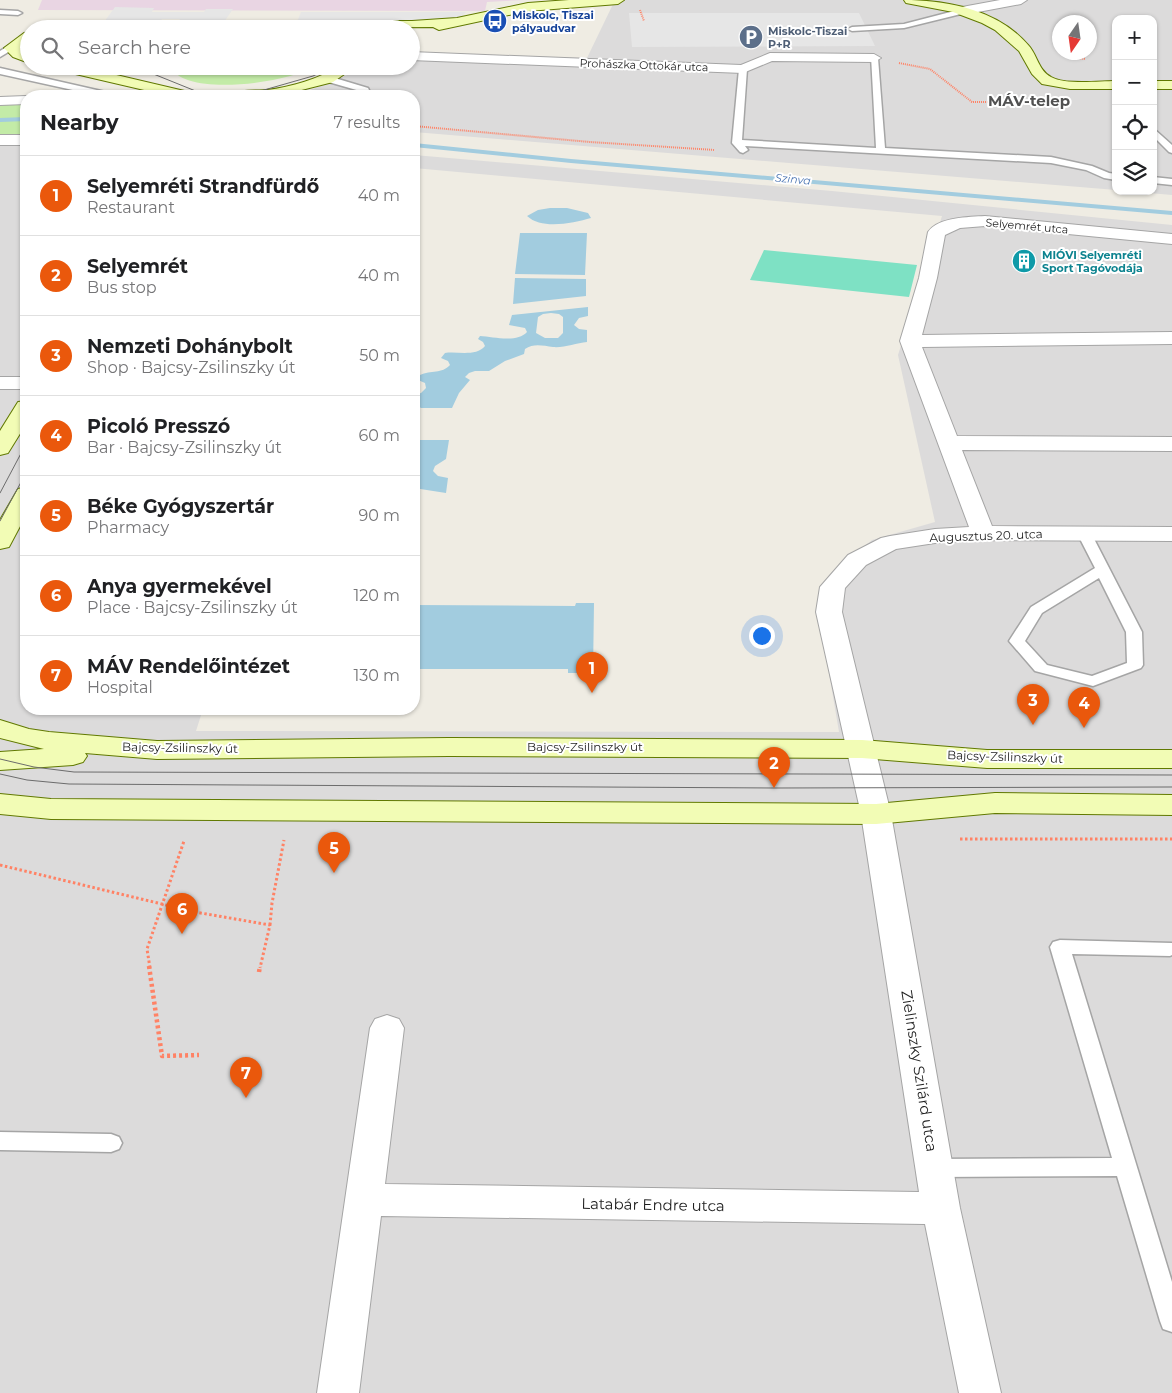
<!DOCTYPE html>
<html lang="en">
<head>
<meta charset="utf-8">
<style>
  body { margin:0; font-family:Montserrat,sans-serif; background:#f2f2f2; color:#202124 }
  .controls { position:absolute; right:15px; top:15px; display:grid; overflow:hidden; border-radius:10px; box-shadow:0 1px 4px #0004 }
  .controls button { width:45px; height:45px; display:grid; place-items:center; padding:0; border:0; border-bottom:1px solid #e0e0e0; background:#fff; color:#202124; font:25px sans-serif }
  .compass { position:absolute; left:1052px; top:15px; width:45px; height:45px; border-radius:50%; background:#fff; box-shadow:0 1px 4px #0004; rotate:193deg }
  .you { position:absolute; left:761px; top:635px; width:18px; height:18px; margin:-12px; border:4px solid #fff; border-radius:50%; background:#1a73e8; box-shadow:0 0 0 8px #1a73e833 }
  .badge { display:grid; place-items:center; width:32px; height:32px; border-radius:50%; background:#ea580c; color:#fff; font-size:16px; font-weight:700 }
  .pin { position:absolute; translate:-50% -41px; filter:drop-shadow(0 1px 2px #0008) }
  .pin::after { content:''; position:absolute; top:26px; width:18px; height:15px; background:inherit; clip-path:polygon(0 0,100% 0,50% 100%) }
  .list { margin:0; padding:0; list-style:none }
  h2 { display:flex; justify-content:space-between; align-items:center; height:65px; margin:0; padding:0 20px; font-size:21px }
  h2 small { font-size:16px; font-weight:400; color:#757577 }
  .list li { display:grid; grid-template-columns:32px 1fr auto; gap:15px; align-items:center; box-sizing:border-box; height:80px; padding:0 20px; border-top:1px solid #e0e0e0 }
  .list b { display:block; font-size:19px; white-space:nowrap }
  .list p { margin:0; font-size:16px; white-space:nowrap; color:#757577 }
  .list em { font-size:16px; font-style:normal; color:#757577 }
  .icon { flex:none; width:28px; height:28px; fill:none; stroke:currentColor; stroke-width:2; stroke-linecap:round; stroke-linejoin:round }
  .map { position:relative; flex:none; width:1172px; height:1393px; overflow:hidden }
  .search { position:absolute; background:#fff; box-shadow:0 1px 4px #0004; left:20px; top:20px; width:400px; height:55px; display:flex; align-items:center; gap:12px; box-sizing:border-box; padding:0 18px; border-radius:28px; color:#757577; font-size:19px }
  .panel { position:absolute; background:#fff; box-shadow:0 1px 4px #0004; left:20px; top:90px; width:400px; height:625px; border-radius:20px }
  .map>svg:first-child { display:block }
  .residential { fill:#dcdbdb; fill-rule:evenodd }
  .industrial { fill:#e9d5e3 }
  .grass { fill:#c3eba7 }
  .pitch { fill:#7ee1c4 }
  .parking { fill:#e6e6e6 }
  .water { fill:#a2ccdf; fill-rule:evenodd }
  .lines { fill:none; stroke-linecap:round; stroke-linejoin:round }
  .stream { fill:#a2ccdf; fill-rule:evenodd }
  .lane-casing { stroke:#a5a5a5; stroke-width:3 }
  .street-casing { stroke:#a5a5a5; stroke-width:2 }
  .secondary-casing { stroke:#617901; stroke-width:2 }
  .path-far2 { stroke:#ff8265; stroke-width:2; stroke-dasharray:1 1; stroke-linecap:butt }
  .path-far1 { stroke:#ff8265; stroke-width:3; stroke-dasharray:2.5 2.5; stroke-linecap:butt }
  .path { stroke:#ff8265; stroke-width:4.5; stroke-dasharray:3 3; stroke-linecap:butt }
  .lane { fill:#fff; fill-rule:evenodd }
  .street { fill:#fff; fill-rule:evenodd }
  .secondary { fill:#f2fcb5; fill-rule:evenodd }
  .tram { stroke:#6c6c6c; stroke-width:1 }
  .labels { text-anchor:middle; stroke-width:4; stroke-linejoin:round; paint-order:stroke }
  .far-transit-label { font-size:11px; font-weight:bold; fill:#164399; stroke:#fff; text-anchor:start }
  .far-service-label { font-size:11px; font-weight:bold; fill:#4e5e75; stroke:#fff; text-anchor:start }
  .far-street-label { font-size:11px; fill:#1e1e1e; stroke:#fff }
  .far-water-label { font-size:11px; font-style:italic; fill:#4772b1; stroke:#fff }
  .far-culture-label { font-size:11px; font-weight:bold; fill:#0d838f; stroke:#fff; text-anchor:start }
  .street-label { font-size:12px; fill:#1e1e1e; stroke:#fff }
  .far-district-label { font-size:15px; font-weight:bold; fill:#515151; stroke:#fff }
  .near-street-label { font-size:15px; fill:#1e1e1e; stroke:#fff }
</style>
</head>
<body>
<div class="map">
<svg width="1172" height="1393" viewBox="0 0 1172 1393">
  <rect width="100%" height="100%" fill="#efece3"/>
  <path class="residential" d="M615,0H1172V195L1127,191H1153V19H1116V190L414,132V96H296L340,78L361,69L363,66H411V53L587,58ZM1060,22H1090V52H1060Z
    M0,146H26V709H203L196,731L839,732L818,608L829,575L872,540L935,522L898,355L942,216L414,168V155L832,191L1172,225V1393H0Z"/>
  <path class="industrial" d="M42,0H524L487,2L485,11L38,10Z"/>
  <path class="grass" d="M171,66H314C291,83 181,98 171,66Z
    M26,103V146H0V104Z"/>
  <path class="pitch" d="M764,250L917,265L909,297L750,280Z"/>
  <path class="parking" d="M115,7L154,8L152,12H204L206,9H233L224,22H178L180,19H162L160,22H104Z
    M301,12H466L458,20L433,22H297Z
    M629,13H859L875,46L632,47Z"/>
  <path class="water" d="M550,208H567L588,213L591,218C573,223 542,230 527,216L538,210Z
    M520,233H587L585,275L515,274Z
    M515,278L586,279V296L513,304Z
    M588,307V316L579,318L574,325L579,329L587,330V342C576,343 564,348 553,347C543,346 534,343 525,349L524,354L505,361L489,371H475L469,373L465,377L470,380L459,393L452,408H421L414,403V395L421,393L426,388L425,383L418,380L420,375C431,370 442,374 450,365L448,361L441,358L445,353C457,351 476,357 485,346L483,342L478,339L480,336C494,337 517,343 527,332L525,328L509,325L512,315ZM551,313L559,314L563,317V333L558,338H545L536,333L538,317L543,314Z
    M419,440H449L446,459L435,466L433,471L438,476L448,478L446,493L414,488L416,466L414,463V444Z
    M576,603H594L593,673H568V669H414V605L575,606Z"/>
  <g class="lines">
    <path class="stream" d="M26,117V121L0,122V118Z
      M414,143L571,159L1172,211V215L571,163L414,147Z"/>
    <g class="lane-casing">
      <path id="lane" d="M962,9L966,11L965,13L904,28L852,31L848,29L852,27L904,24Z
        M0,10L18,11L22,13L18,15L0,14Z
        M8,46L15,48L0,57V51Z
        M871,56L878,58L885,148L1051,157L1092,166L1109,173L1116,174V180L1104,178L1086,170L1051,163L745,146L748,150L743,153L740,152L732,143L739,69L743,66L747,69L742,140L876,148Z
        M0,68L110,93L114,96H100L0,74Z
        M328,76L368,88L369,90L366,96H358L360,91L325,81V77Z
        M1153,128L1172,145V153L1169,152L1153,136Z
        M1153,177L1172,179V185L1153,183Z
        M1084,529L1089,530L1091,533L1142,632L1143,665L1141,668L1093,686L1035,671L1009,641L1031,607L1095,568L1077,533L1079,530ZM1099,578L1126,632L1127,663L1092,676L1047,665L1025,641L1042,613Z
        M1060,940L1172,943V955L1170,956L1072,954L1172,1282V1332L1163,1329L1160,1321L1117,1176L935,1177L927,1174L924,1168L927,1162L935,1159L1112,1158L1050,947L1053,942Z
        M0,1132L111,1134L119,1137L122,1143L119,1149L111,1152L0,1150Z"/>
    </g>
    <g class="street-casing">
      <path id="street" d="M1000,0H1027L1021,4L962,15L956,11L962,7Z
        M411,52L741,65L770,53L874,54L881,58L874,62L772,61L743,73L411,60Z
        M26,96V104L0,105V97L26,96H29Z
        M0,135H26V145H0Z
        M985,216L1172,234V244L985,226L960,228L945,235L937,278L922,335L1172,332V344L922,347L957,436L1172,437V451L962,450L992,526L1172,527V541L983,540L935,543L896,549L866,565L845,588L842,612L891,814L960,1208L1001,1393H959L925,1224L381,1216L359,1393H317L370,1028L375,1019L387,1015L399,1019L404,1028L385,1184L919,1192L861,814L816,612L820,587L848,555L881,538L890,536L935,529L969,527L900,341L919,278L928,232C938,217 969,217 985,216Z
        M0,377H26V389H0Z"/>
    </g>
    <g class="secondary-casing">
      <path id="secondary" d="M569,0H624L618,4L528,11L439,30L433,27L47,29L53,25L112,21H412L457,18L528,3Z
        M904,0C948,0 999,10 1029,46C1037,55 1039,71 1051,77C1065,85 1099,81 1116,81V89H1070L1042,84L1032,74L1019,51L995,30L982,23L953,12L906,3Z
        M29,32V42L20,48L29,54V63L13,57L4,48L24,33Z
        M52,66H78L193,93L195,96H170L54,69Z
        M339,66H356L333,82L278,96H230L232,93C243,90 256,91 267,90C291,87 319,79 339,66Z
        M1153,81H1172V89H1153Z
        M26,401V424L8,453L0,455V431L18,402Z
        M26,487V515L9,547L0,549V520L18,489Z
        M0,720L29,729L49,732L157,741L449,738L862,740L987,750H1172V768H987L862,758L449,756L157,759L85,753L87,756L83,762L73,765L0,770V752L44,749L0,738Z
        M995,793L1172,795V815L995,813L876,824L51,819L0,814V794L51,799L876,804Z"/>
    </g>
    <path class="path-far2" d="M640,10L644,21
      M1072,57L1085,59
      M899,63L930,69L972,102H1033
      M414,126L590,142L715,150"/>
    <path class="path-far1" d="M960,839H1172
      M0,865L195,912L270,925L260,968
      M270,925L272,903L284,840
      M150,968L147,949L184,841"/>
    <path class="path" d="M149,966L162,1056L199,1055
      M259,972L260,966"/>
    <use href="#lane" class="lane"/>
    <use href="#street" class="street"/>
    <use href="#secondary" class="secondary"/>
    <path class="tram" d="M145,66L151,73L208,96
      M243,96L313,76L334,66
      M0,493L26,444
      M0,521L26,473
      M0,759L34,767L74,772L1172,775
      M0,774L27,780L69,784L774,788L1172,787"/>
  </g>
  <defs>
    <g id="bus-disc" transform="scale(1.25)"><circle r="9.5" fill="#1a4fb4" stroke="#fff"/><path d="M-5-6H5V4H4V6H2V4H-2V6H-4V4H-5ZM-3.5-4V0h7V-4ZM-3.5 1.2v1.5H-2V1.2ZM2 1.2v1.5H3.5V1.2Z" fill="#fff"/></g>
    <g id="parking-disc" transform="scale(1.25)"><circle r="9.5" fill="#5c6f8a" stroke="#fff"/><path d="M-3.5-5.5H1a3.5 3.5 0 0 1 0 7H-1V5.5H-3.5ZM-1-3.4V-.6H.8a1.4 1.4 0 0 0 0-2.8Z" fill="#fff"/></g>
    <g id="building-disc" transform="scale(1.25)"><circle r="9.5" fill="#0f9aa8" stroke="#fff"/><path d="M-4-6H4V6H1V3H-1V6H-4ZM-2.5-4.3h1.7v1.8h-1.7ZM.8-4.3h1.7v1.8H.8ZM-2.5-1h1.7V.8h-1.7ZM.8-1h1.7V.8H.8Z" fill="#fff"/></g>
  </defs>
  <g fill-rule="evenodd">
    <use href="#bus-disc" x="495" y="21"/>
    <use href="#parking-disc" x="751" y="37"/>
    <use href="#building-disc" x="1024" y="261"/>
  </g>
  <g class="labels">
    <g class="far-transit-label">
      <text x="512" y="19">Miskolc, Tiszai<tspan x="512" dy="13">pályaudvar</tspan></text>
    </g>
    <g class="far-service-label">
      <text x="768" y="35">Miskolc-Tiszai<tspan x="768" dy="13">P+R</tspan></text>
    </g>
    <g class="far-street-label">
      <text transform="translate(644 65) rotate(2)" y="4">Prohászka Ottokár utca</text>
      <text transform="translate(1027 226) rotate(5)" y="4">Selyemrét utca</text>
    </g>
    <g class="far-water-label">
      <text transform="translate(793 179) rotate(5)" y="4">Szinva</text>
    </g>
    <g class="far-culture-label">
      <text x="1042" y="259">MIÓVI Selyemréti<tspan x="1042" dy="13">Sport Tagóvodája</tspan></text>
    </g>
    <g class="street-label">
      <text transform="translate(986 536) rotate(-2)" y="4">Augusztus 20. utca</text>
      <text x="585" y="751">Bajcsy-Zsilinszky út</text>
      <text transform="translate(180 748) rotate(1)" y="4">Bajcsy-Zsilinszky út</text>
      <text transform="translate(1005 757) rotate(2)" y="4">Bajcsy-Zsilinszky út</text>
    </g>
    <g class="far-district-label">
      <text x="1029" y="106">MÁV-telep</text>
    </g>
    <g class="near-street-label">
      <text transform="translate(919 1071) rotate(81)" y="5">Zielinszky Szilárd utca</text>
      <text transform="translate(653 1205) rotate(1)" y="5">Latabár Endre utca</text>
    </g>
  </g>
</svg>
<div class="controls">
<button>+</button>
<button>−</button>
<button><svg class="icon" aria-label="locate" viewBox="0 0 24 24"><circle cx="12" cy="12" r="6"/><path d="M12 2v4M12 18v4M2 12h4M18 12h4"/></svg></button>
<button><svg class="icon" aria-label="layers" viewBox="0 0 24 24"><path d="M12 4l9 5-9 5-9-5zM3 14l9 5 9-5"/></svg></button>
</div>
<svg class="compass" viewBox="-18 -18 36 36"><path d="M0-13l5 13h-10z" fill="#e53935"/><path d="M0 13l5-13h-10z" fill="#757577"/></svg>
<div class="you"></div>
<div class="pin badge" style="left:592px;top:693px">1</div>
<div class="pin badge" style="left:774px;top:788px">2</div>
<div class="pin badge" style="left:1033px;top:725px">3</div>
<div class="pin badge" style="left:1084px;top:728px">4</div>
<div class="pin badge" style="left:334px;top:873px">5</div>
<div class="pin badge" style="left:182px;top:934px">6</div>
<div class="pin badge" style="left:246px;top:1098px">7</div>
<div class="search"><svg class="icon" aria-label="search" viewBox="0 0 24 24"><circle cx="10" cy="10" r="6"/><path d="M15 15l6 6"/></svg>Search here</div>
<section class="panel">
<h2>Nearby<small>7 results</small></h2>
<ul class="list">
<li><span class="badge">1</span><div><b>Selyemréti Strandfürdő</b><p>Restaurant</p></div><em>40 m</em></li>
<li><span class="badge">2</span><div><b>Selyemrét</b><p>Bus stop</p></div><em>40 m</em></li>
<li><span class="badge">3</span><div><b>Nemzeti Dohánybolt</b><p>Shop · Bajcsy-Zsilinszky út</p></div><em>50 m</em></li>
<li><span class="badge">4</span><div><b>Picoló Presszó</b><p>Bar · Bajcsy-Zsilinszky út</p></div><em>60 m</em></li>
<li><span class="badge">5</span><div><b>Béke Gyógyszertár</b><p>Pharmacy</p></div><em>90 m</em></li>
<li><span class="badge">6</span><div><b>Anya gyermekével</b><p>Place · Bajcsy-Zsilinszky út</p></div><em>120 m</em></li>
<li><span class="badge">7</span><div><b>MÁV Rendelőintézet</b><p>Hospital</p></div><em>130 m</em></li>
</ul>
</section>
</div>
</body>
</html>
